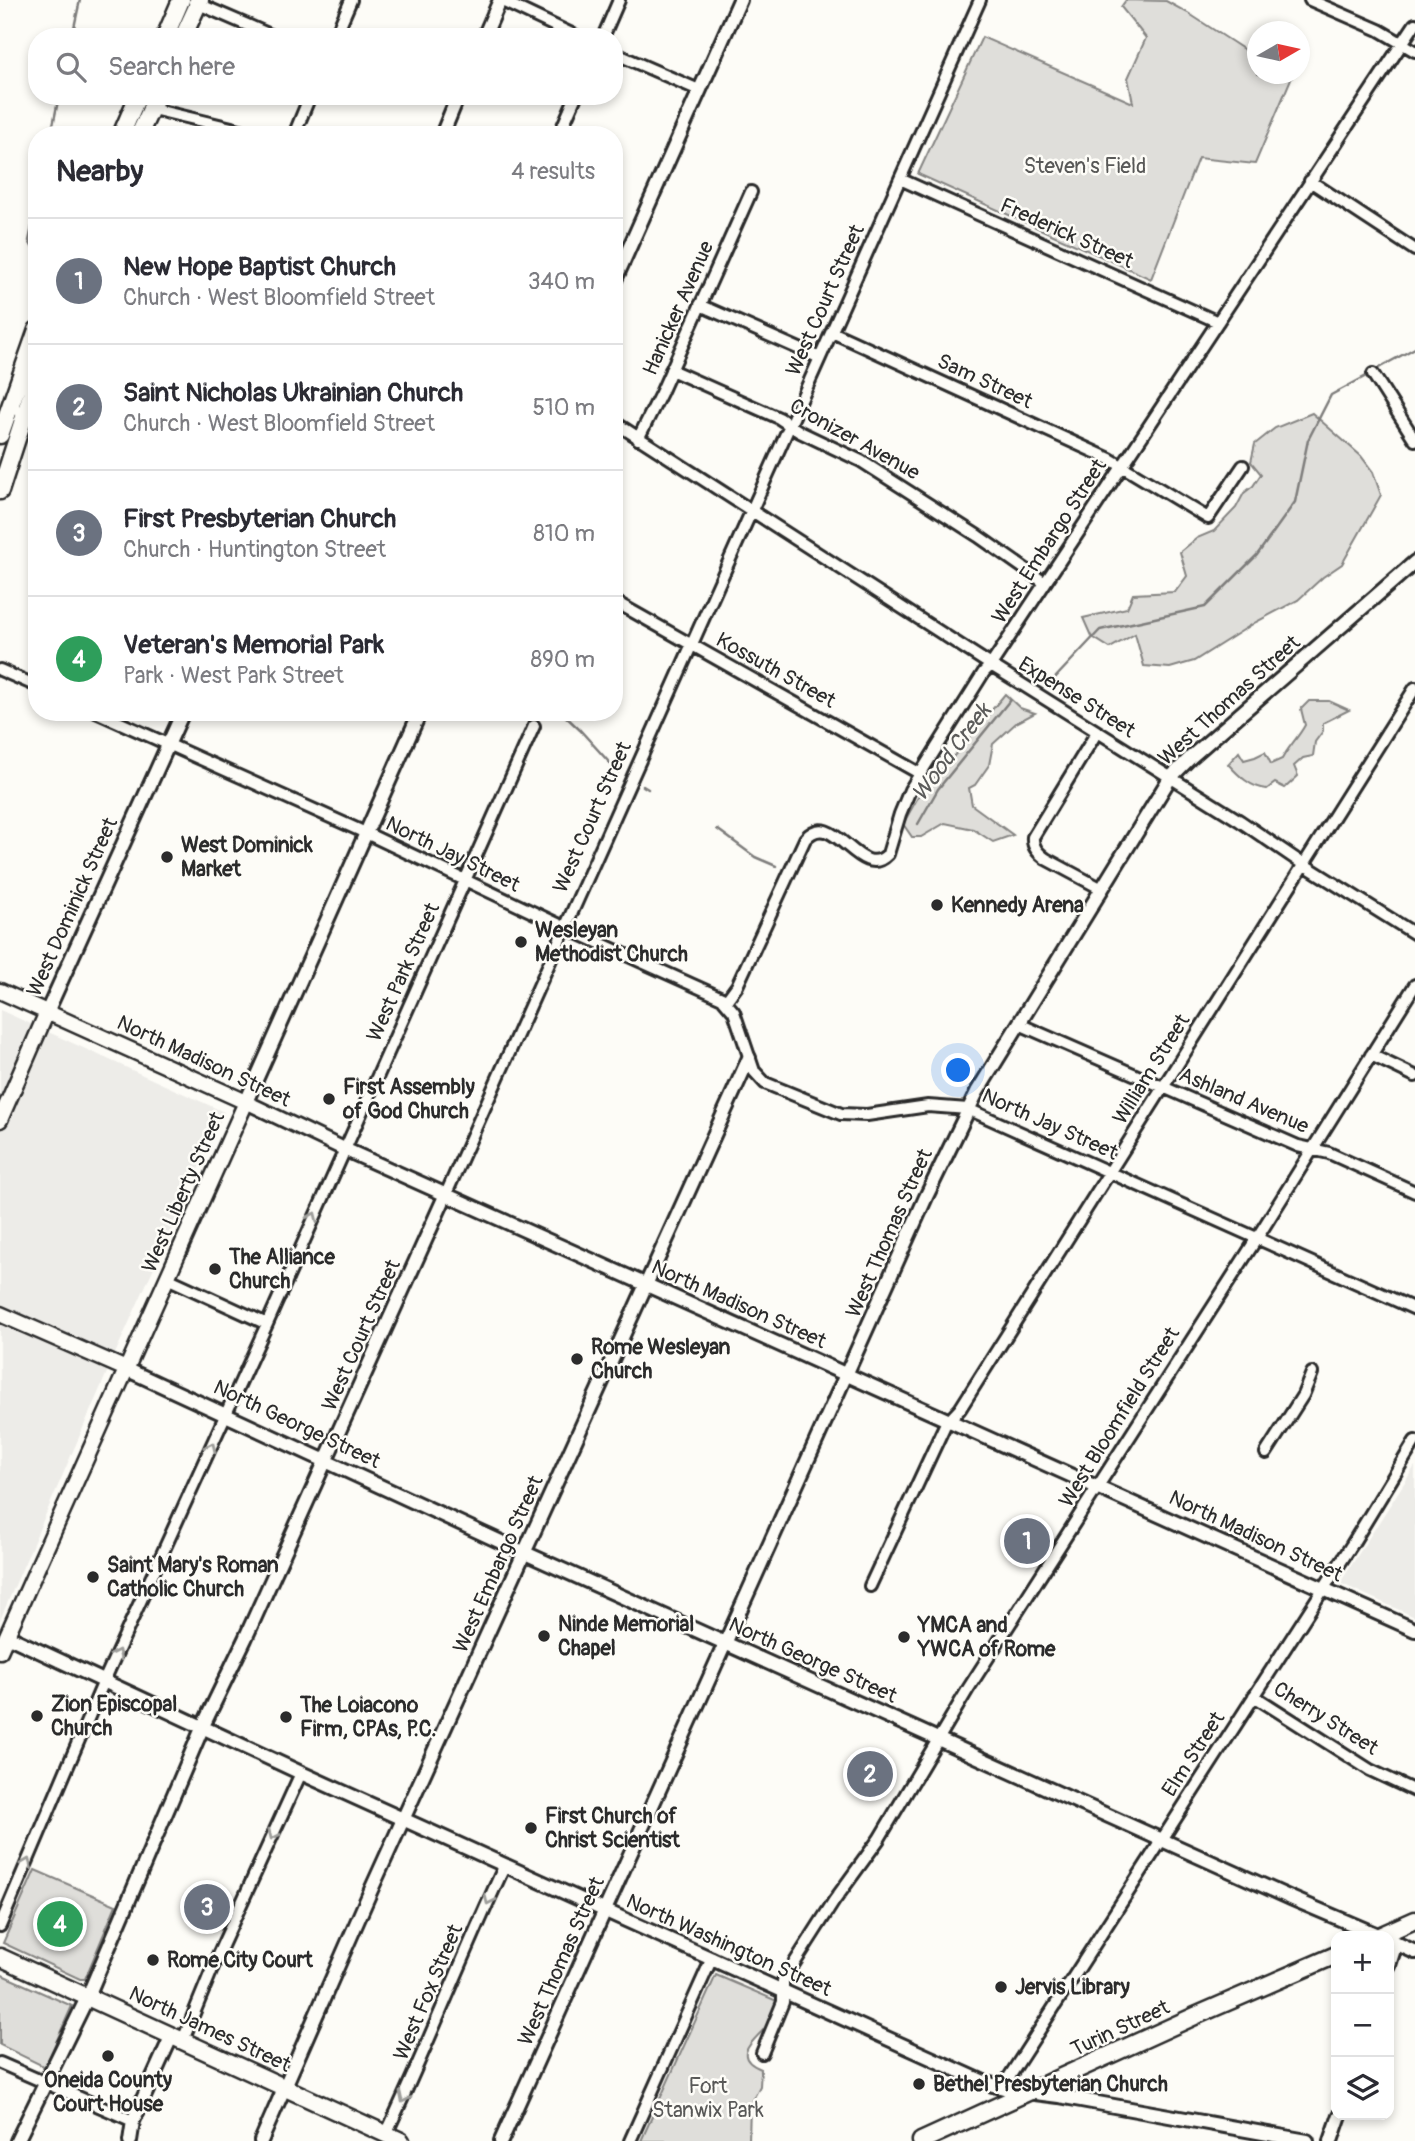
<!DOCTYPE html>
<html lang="en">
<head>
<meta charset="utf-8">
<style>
  body { margin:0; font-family:Pangolin,sans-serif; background:#f7f7f7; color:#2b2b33 }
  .controls { position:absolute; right:21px; bottom:21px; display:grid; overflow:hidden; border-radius:14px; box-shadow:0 4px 10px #0003 }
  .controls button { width:63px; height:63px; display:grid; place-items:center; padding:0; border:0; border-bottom:2px solid #e1e1e2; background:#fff; color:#2b2b33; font:35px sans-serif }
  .compass { position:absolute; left:1247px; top:21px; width:63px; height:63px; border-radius:50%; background:#fff; box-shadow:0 4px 10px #0003; rotate:81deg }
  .you { position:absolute; left:959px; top:1071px; width:24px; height:24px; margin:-18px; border:5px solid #fff; border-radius:50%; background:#1a73e8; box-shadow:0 0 0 10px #1a73e833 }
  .badge { display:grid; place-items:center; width:46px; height:46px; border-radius:50%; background:#d93025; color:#fff; font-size:23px; font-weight:700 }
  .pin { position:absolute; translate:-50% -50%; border:4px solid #fff; box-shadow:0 2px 7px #0006 }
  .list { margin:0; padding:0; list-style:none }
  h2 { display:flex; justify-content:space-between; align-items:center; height:91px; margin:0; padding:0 28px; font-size:30px }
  h2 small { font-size:23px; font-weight:400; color:#7c7c81 }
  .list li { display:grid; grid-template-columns:46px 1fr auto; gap:21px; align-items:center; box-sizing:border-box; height:126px; padding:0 28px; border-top:2px solid #e1e1e2 }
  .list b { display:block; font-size:26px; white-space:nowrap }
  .list p { margin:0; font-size:23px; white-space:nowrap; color:#7c7c81 }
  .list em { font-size:23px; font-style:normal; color:#7c7c81 }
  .icon { flex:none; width:38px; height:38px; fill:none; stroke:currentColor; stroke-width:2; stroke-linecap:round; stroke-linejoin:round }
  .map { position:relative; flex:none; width:1415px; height:2141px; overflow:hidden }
  .search { position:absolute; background:#fff; box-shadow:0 4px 10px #0003; left:28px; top:28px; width:595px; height:77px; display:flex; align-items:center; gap:18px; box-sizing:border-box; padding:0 24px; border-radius:28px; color:#7c7c81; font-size:26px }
  .panel { position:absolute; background:#fff; box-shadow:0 4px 10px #0003; left:28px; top:126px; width:595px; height:595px; border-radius:28px }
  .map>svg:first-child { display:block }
  .built { fill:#edece8 }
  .green { fill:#dfdeda; stroke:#858482; stroke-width:2 }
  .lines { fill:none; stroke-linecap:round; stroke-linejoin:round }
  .stream { stroke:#7e7d7b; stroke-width:2.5 }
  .minor-casing { stroke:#2b2b2b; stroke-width:16 }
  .tertiary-casing { stroke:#2b2b2b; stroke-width:18 }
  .secondary-casing { stroke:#2b2b2b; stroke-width:19 }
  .primary-casing { stroke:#2b2b2b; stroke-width:21 }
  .minor { stroke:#fdfcf7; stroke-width:10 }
  .tertiary { stroke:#fdfcf7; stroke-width:12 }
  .secondary { stroke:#fdfcf7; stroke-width:14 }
  .primary { stroke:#fdfcf7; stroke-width:16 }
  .oneway { stroke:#9e9e9b }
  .poi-dot { fill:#2b2b2b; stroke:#fdfcf7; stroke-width:2.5 }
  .labels { text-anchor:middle; stroke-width:5; stroke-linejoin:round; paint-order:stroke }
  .park-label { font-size:21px; fill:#585857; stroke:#fdfcf7 }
  .street-label { font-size:21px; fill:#2b2b2b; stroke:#fdfcf7 }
  .poi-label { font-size:21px; font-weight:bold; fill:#2b2b2b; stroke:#fdfcf7; text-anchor:start }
  .water-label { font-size:23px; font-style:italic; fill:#5b5b5a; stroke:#fdfcf7 }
</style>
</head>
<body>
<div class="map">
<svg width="1415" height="2141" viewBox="0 0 1415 2141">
  <rect width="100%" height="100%" fill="#fdfcf7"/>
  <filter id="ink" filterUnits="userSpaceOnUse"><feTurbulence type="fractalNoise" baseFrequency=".0143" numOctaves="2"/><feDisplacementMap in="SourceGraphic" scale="14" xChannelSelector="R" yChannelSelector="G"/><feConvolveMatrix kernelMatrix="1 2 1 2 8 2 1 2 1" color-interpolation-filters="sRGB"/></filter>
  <g filter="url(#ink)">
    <path class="built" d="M0,1010L224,1112L118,1347L0,1620Z
      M1415,1466V1617L1340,1583Z"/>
    <path class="green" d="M1126,0L1166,1L1188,13L1257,58L1258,74H1293L1255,164L1198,158L1151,279L918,174L982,37L1133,103L1128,78L1146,38L1121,7Z
      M1312,413L1361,456L1373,472L1381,495L1342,564L1323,577L1298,600L1256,622L1194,661L1170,668L1144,666L1135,634L1110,648L1091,636L1083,618L1127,608L1133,594L1175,592L1187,576L1180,552L1197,538L1214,531L1236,508L1244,493L1253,486L1261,474L1251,462L1255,444L1275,428Z
      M1005,694L1020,708L1035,713L1016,723L993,744L989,765L975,785L969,788L972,805L1013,835L993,842L973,829L945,823L921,837H912L903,824L921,792L953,757Z
      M1309,701H1329L1349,710L1323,723V731L1315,742L1313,756L1303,758L1294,766L1298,776L1285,788L1275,783L1267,789C1251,788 1238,775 1228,764L1239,752L1244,760L1255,757L1265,752L1271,764L1282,759C1288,747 1298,738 1305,725L1301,709Z
      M35,1870L116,1905L85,1979H80L3,1943Z
      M0,1974L72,2006L45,2067L0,2045Z
      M716,1975L777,2001C774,2009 772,2021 766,2027C754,2041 730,2056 761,2069L760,2086L750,2105L749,2141H641Z"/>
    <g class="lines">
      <path class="stream" d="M72,37L80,0
        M51,135L59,96
        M37,203L29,241L37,256
        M1375,370L1415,348
        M1055,678L1100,630L1205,607L1257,555L1295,502L1308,440L1331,395L1370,374
        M561,712L580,730L618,772
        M643,786L648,789
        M918,824L938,789L1010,700
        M717,829L755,857L776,866"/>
      <g class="minor-casing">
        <path id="minor" d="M500,0L578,37
          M1310,0L1379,30L1415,51
          M194,2L275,37
          M335,37L351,0
          M603,37L619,0
          M614,53L699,90
          M148,108L261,135
          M294,135L310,96
          M559,135L576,96
          M900,179L1218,322
          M1310,181L1415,250
          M700,305L820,358
          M832,332L1110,459L1208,518L1243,466
          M671,370L779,418L800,432L861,461L978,536L1045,583
          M1373,374L1415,440
          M9,406L37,419
          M614,422L991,665L1240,821L1303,864L1415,934
          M638,439L661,393L751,192
          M614,601L919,773
          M0,670L37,686
          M96,712L368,834L564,927L722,998L734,1012L754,1071L765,1083L841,1114L867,1115L928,1106L968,1109L1415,1309
          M1097,732L1033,837C1032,847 1038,853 1046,859L1102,889
          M726,1001L737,986L805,839C833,805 860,884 888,854L900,814L910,790L984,672L991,665L1045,583L1415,24
          M1019,1024L1298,1146L1329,1153L1415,1192
          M1371,1055L1415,1076
          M446,1194L980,0
          M167,1278L267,1324
          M1266,1453L1303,1395L1312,1373
          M870,1586L945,1425L960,1409L1415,688
          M1254,1696L1370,1770L1415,1791
          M0,1926L104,1681L267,1324L534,726
          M183,2040L217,1957L301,1773
          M762,2053L783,2002V1981L834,1901L879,1839L968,1689L1257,1238L1415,985
          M0,2063L133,2121
          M1002,2088L1351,1546L1415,1441
          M386,2134C428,2046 463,1954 505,1865
          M630,2141L712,1958"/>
      </g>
      <g class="tertiary-casing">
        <path id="tertiary" d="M484,37L500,0
          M442,135L458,96
          M614,282L740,0
          M420,712L246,1102L344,1149L1415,1630
          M47,1012L183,712
          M126,1369L525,1553L1293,1899L1380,1936
          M7,1636L301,1773L986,2083L1011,2090L1059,2096L1307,2141
          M1389,1940L1415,1952
          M1389,1965L1396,1943
          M17,2141L88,1996L203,1726L245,1639L446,1194
          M130,2141L133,2121L172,2035
          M261,2141L371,1890L749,1058
          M501,2141L926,1197L977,1092L1170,778L1191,757L1415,562
          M1331,2141L1340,2115"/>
      </g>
      <g class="secondary-casing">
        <path id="secondary" d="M0,991L246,1102L0,1651
          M0,1120L47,1012
          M0,1314L126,1369"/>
      </g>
      <g class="primary-casing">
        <path id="primary" d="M165,37L181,0
          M183,37L200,0
          M121,135L138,96
          M139,135L157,96
          M0,435L37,330
          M0,491L37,377
          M1379,1936L1415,1920
          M0,1957L401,2141
          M921,2141L1195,2016L1336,1955"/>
      </g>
      <use href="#minor" class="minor"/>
      <use href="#tertiary" class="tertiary"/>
      <use href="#secondary" class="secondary"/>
      <use href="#primary" class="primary"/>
    </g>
    <defs><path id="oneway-chevron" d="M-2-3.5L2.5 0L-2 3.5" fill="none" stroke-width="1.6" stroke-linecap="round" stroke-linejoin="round" transform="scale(1.75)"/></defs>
    <g class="oneway">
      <use href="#oneway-chevron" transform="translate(313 1217) rotate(-66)"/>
      <use href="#oneway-chevron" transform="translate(211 1447) rotate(-65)"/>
      <use href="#oneway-chevron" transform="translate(117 1654) rotate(-65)"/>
      <use href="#oneway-chevron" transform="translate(273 1835) rotate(115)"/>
      <use href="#oneway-chevron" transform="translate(27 1863) rotate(-68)"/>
      <use href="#oneway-chevron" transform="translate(489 1900) rotate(115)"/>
      <use href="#oneway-chevron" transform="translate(404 2098) rotate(116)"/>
    </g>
  </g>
  <g class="poi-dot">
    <circle cx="167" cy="857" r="7"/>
    <circle cx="937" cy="905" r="7"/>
    <circle cx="521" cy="942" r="7"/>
    <circle cx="329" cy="1099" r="7"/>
    <circle cx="215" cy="1269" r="7"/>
    <circle cx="577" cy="1359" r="7"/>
    <circle cx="93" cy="1577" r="7"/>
    <circle cx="544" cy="1636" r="7"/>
    <circle cx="904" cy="1637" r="7"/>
    <circle cx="37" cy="1716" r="7"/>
    <circle cx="286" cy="1717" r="7"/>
    <circle cx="531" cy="1828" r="7"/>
    <circle cx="153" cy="1960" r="7"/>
    <circle cx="1001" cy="1987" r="7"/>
    <circle cx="108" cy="2056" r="7"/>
    <circle cx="919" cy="2084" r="7"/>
  </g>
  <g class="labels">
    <g class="park-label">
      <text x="1085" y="173">Steven's Field</text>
      <text x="708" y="2093">Fort<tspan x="708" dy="24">Stanwix Park</tspan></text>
    </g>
    <g class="street-label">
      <text transform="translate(1067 233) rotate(24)" y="7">Frederick Street</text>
      <text transform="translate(825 300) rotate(-66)" y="7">West Court Street</text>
      <text transform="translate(678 308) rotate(-66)" y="7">Hanicker Avenue</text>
      <text transform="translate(985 381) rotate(25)" y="7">Sam Street</text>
      <text transform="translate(855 439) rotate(29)" y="7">Cronizer Avenue</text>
      <text transform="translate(1049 541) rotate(-57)" y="7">West Embargo Street</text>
      <text transform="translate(776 670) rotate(29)" y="7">Kossuth Street</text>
      <text transform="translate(1077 697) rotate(32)" y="7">Expense Street</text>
      <text transform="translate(1229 700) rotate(-42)" y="7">West Thomas Street</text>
      <text transform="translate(592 817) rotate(-66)" y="7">West Court Street</text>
      <text transform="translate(453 854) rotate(26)" y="7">North Jay Street</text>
      <text transform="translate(72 907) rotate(-66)" y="7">West Dominick Street</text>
      <text transform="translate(403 972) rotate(-66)" y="7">West Park Street</text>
      <text transform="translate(204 1061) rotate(25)" y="7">North Madison Street</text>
      <text transform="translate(1151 1069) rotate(-58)" y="7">William Street</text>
      <text transform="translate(1244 1100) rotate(23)" y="7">Ashland Avenue</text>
      <text transform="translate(1050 1124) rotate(24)" y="7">North Jay Street</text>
      <text transform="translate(183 1192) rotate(-66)" y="7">West Liberty Street</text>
      <text transform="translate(889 1233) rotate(-66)" y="7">West Thomas Street</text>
      <text transform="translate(739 1304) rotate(24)" y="7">North Madison Street</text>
      <text transform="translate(361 1335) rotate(-66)" y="7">West Court Street</text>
      <text transform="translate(1119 1417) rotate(-58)" y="7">West Bloomfield Street</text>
      <text transform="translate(297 1424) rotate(25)" y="7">North George Street</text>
      <text transform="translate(1256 1536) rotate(25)" y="7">North Madison Street</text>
      <text transform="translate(498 1564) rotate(-66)" y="7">West Embargo Street</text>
      <text transform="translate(813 1660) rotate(24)" y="7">North George Street</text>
      <text transform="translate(1326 1718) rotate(32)" y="7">Cherry Street</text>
      <text transform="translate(1193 1754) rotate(-57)" y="7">Elm Street</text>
      <text transform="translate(729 1945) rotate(24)" y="7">North Washington Street</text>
      <text transform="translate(561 1961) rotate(-66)" y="7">West Thomas Street</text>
      <text transform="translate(428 1992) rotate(-67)" y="7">West Fox Street</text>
      <text transform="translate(1120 2028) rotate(-25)" y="7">Turin Street</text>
      <text transform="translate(210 2029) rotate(25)" y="7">North James Street</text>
    </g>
    <g class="poi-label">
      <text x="181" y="852">West Dominick<tspan x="181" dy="24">Market</tspan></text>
      <text x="951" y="912">Kennedy Arena</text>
      <text x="535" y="937">Wesleyan<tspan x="535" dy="24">Methodist Church</tspan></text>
      <text x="343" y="1094">First Assembly<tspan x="343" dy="24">of God Church</tspan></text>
      <text x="229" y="1264">The Alliance<tspan x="229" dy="24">Church</tspan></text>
      <text x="591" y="1354">Rome Wesleyan<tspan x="591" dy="24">Church</tspan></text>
      <text x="107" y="1572">Saint Mary's Roman<tspan x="107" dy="24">Catholic Church</tspan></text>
      <text x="558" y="1631">Ninde Memorial<tspan x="558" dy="24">Chapel</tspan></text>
      <text x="918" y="1632">YMCA and<tspan x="918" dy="24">YWCA of Rome</tspan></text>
      <text x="51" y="1711">Zion Episcopal<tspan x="51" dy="24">Church</tspan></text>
      <text x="300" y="1712">The Loiacono<tspan x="300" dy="24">Firm, CPAs, P.C.</tspan></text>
      <text x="545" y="1823">First Church of<tspan x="545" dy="24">Christ Scientist</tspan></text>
      <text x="167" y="1967">Rome City Court</text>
      <text x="1015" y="1994">Jervis Library</text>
      <text x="108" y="2087" text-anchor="middle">Oneida County<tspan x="108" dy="24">Court House</tspan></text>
      <text x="933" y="2091">Bethel Presbyterian Church</text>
    </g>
    <g class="water-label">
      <text transform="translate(951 752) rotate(-53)" y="8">Wood Creek</text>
    </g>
  </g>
</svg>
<div class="controls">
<button>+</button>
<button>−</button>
<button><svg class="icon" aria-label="layers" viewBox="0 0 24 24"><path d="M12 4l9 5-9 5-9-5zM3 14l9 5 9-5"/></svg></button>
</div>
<svg class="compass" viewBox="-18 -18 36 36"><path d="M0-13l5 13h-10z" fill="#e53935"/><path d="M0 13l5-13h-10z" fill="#7c7c81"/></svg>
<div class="you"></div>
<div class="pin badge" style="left:1027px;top:1541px;background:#6b7280">1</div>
<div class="pin badge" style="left:870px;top:1774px;background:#6b7280">2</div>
<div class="pin badge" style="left:207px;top:1907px;background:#6b7280">3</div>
<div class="pin badge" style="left:60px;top:1924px;background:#2e9e5b">4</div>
<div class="search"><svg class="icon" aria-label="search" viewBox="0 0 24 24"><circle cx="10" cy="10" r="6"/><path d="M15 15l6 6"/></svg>Search here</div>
<section class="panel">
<h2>Nearby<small>4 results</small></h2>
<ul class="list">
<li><span class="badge" style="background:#6b7280">1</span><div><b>New Hope Baptist Church</b><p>Church · West Bloomfield Street</p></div><em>340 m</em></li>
<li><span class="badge" style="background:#6b7280">2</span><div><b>Saint Nicholas Ukrainian Church</b><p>Church · West Bloomfield Street</p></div><em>510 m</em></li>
<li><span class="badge" style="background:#6b7280">3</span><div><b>First Presbyterian Church</b><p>Church · Huntington Street</p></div><em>810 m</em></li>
<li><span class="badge" style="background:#2e9e5b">4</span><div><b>Veteran's Memorial Park</b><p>Park · West Park Street</p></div><em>890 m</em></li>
</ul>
</section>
</div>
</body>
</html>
